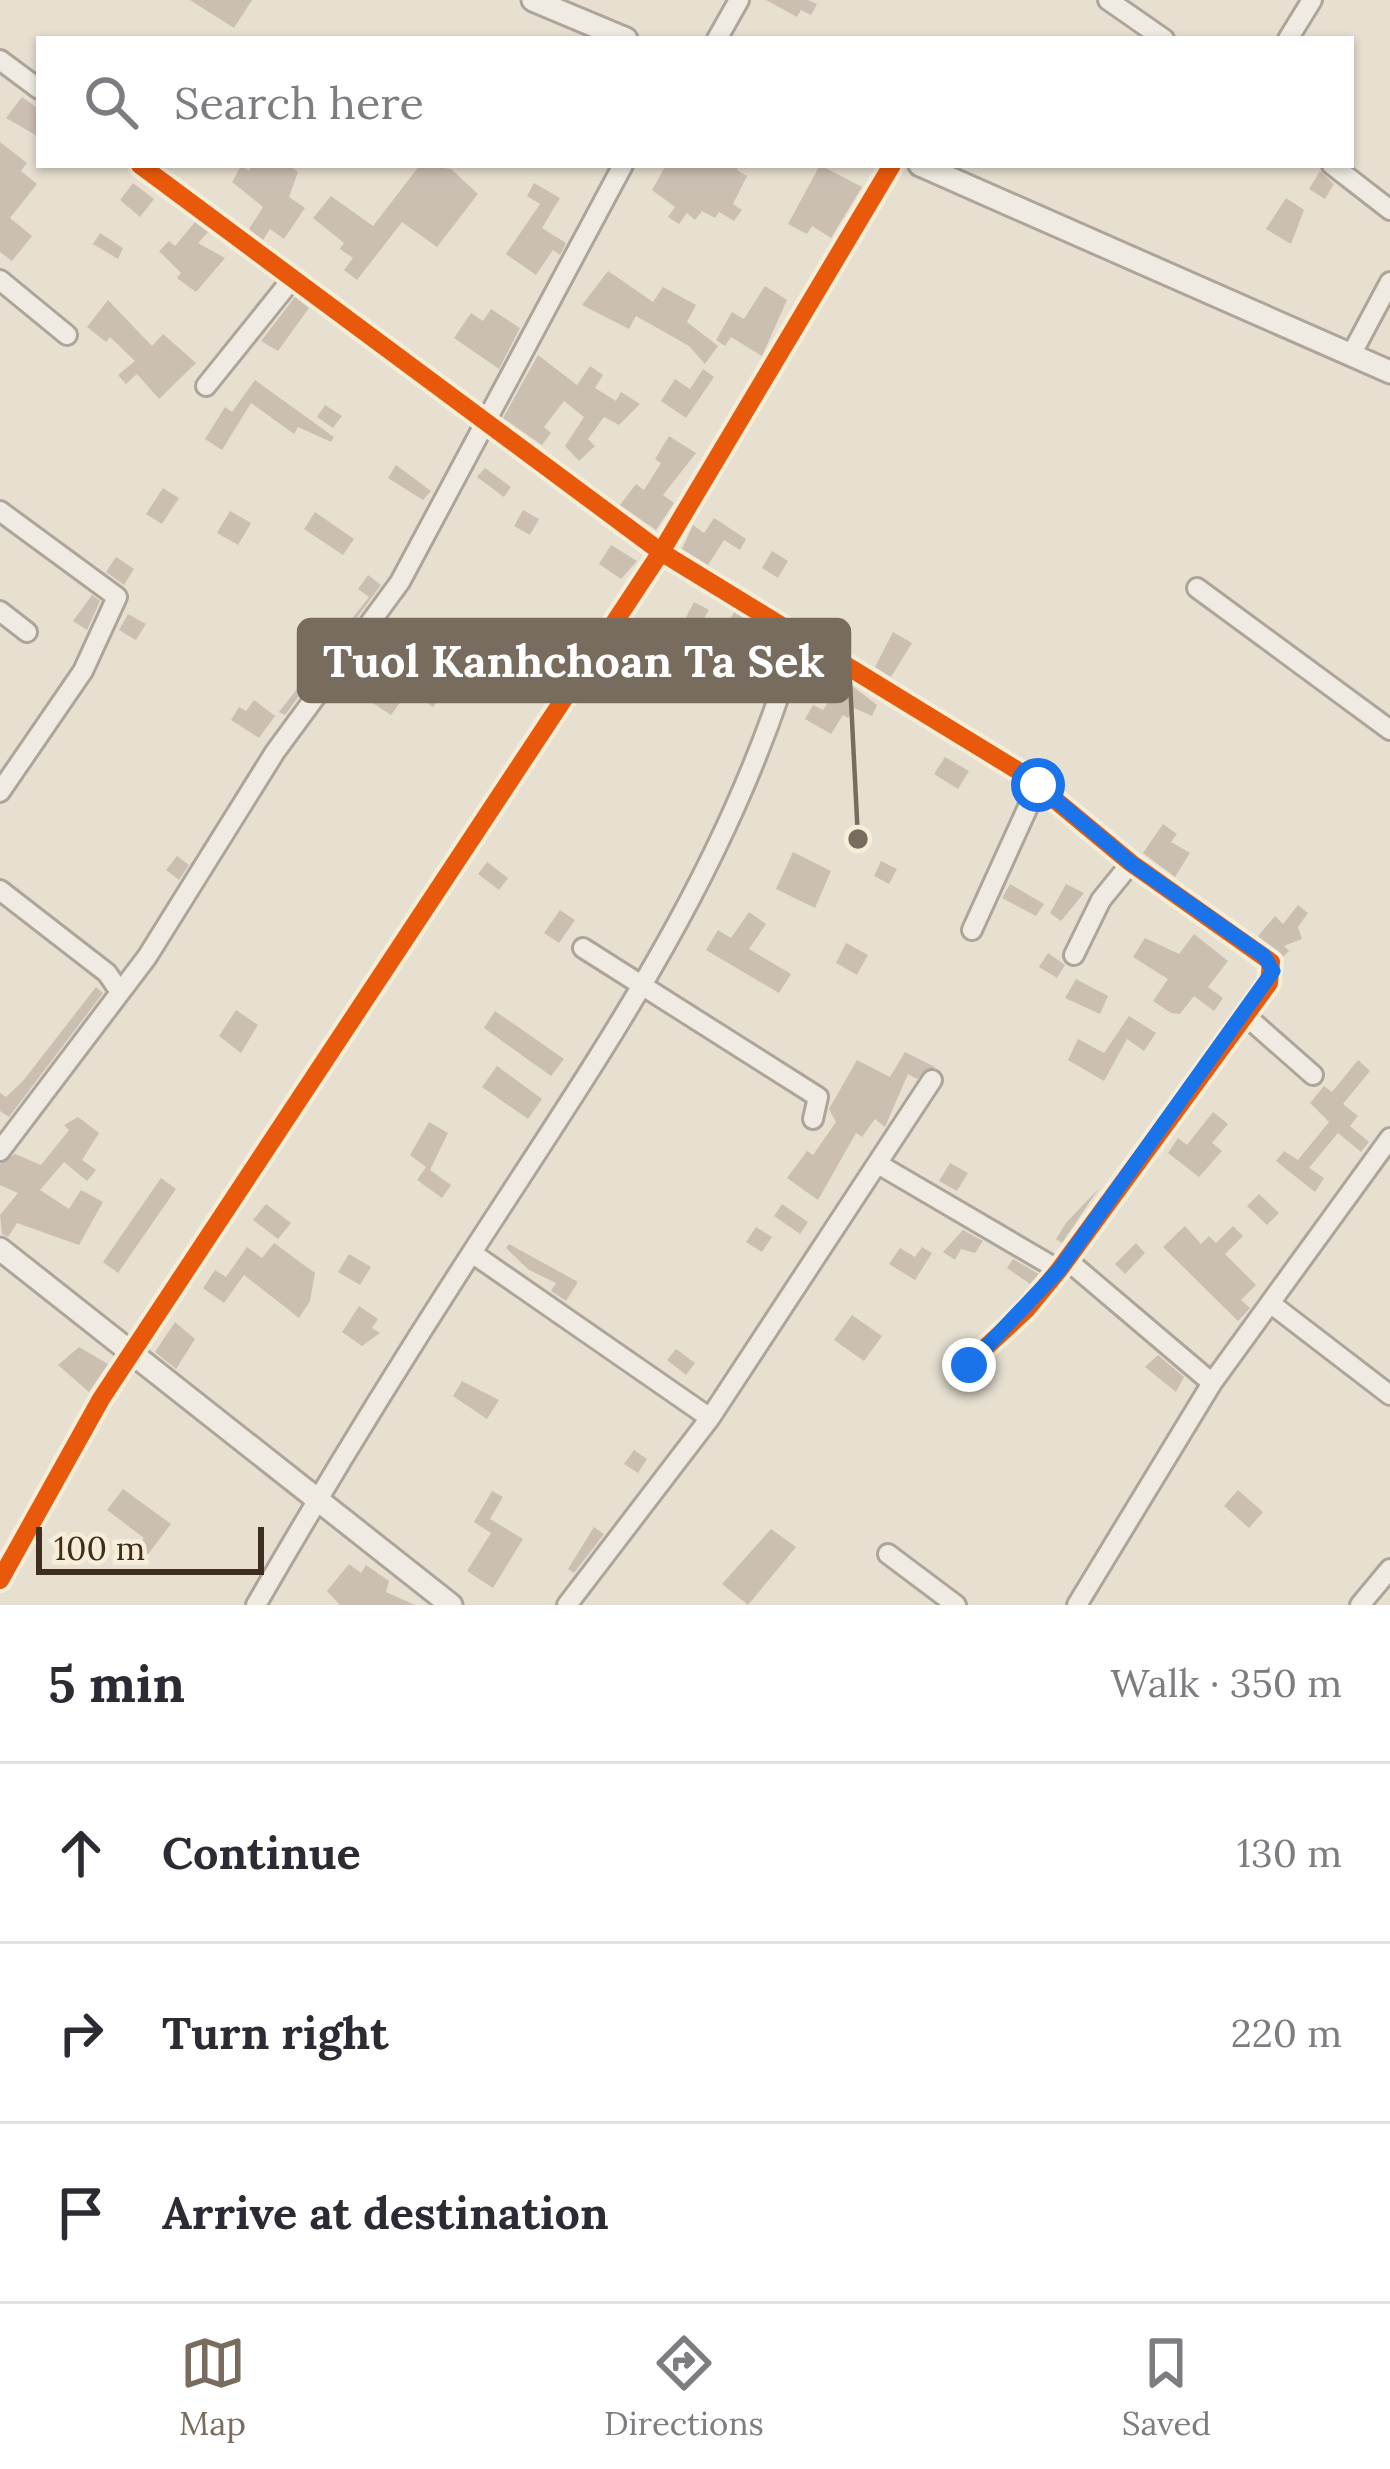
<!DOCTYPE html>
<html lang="en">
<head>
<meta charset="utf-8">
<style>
  body { margin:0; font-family:Lora,serif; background:#f2f2f3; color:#2b2b33 }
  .scale { position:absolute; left:36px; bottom:30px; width:228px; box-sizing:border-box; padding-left:12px; border:6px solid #3d2e20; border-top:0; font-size:33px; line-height:42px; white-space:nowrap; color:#3d2e20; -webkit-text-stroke:9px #f7eed8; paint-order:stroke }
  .stop { position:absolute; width:36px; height:36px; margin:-27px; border:9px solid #1a73e8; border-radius:50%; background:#fff }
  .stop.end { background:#1a73e8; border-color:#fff; box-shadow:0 3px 12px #0008 }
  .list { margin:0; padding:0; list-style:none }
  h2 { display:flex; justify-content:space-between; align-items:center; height:156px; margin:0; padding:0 48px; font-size:51px }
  h2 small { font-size:39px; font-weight:400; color:#7c7c81 }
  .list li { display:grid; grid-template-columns:78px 1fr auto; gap:36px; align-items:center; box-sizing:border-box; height:180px; padding:0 48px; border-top:3px solid #e1e1e2 }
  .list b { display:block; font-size:45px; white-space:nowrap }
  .list em { font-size:39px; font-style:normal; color:#7c7c81 }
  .icon { flex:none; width:66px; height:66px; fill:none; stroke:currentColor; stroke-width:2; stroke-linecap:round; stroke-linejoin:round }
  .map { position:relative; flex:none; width:1390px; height:1605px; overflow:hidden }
  .search { position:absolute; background:#fff; box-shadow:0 3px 9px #0004; left:36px; right:36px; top:36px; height:132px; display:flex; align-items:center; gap:30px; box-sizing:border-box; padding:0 42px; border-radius:0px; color:#7c7c81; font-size:45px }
  .sheet { height:696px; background:#fff }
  nav { display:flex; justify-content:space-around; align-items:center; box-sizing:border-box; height:168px; border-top:3px solid #e1e1e2; background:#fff; font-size:33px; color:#7c7c81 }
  nav a { display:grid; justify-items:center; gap:6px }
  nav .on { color:#786c5e }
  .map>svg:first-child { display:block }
  .building { fill:#cbbfb2 }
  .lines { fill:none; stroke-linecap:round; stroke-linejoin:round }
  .minor-casing { stroke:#ada599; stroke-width:24 }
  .tertiary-casing { stroke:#ada599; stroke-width:27 }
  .minor { stroke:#efebe3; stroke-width:18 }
  .tertiary { stroke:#efebe3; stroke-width:21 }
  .cycleway-casing { stroke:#f7eed8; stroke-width:26 }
  .cycleway { stroke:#e8590c; stroke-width:18 }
  .route { stroke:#1a73e8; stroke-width:15 }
  .leader { fill:none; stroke:#786c5e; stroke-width:4.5 }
  .callout-dot { fill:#786c5e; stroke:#f7eed8; stroke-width:4.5 }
  .callout { fill:#786c5e; stroke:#786c5e; stroke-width:4.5 }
  .callout-label { font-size:45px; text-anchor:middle; font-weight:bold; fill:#fff }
</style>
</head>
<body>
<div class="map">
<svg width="1390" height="1605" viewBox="0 0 1390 1605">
  <rect width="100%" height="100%" fill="#e7e0d1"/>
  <path class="building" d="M190,0H252L234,28Z
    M766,0H808L817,4L811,15L801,10L797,17Z
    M22,97L39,109V137L6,118Z
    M0,142L27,163L21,171L37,184L10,218L32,236L12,261L0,252Z
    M252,165H288L298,172L289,197L305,208L284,239L270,229L263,240L249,229L263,207L232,182L241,166L249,171Z
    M420,165L451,169L478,194L437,247L402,222L357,280L344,270L353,258L340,249L344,243L313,218L331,196L373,226Z
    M666,165H739L737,170L747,176L733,204L742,210L734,221L719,212L715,218L702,211L695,220L687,213L679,224L668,217L675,207L652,190Z
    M820,165L862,187L831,238L812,226L807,234L788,224Z
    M1320,171L1334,184L1325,199L1309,189Z
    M133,183L154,199L140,217L120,200Z
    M534,183L560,198L542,228L566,243L560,255L553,250L536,275L506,254L540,204L527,196Z
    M1286,198L1304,210L1291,244L1266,229Z
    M195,222L208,232L198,243L225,258L196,292L177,278L181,273L159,251L169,241L175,246Z
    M100,233L123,248L118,259L93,244Z
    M608,271L653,302L663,287L696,305L687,322L718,346L705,364L689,346L636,316L629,329L582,305Z
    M765,286L787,300L762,356L731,337L725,346L716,340L732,312L744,319Z
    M295,297L309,308L278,351L261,341Z
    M108,300L152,346L163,334L196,363L159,399L137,374L126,384L118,375L135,361L110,337L106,342L87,327Z
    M491,309L520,328L499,369L454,338L471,313L483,321Z
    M538,355L577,385L590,366L603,375L595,388L616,401L621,392L640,404L619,425L604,417L588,439L595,446L579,461L565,446L584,417L564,401L544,427L551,433L542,445L503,418Z
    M703,369L714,377L686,418L661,401L675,379L690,389Z
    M255,380L334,437L331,442L298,427L294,434L251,403L222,450L205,439L225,407L232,412Z
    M325,405L342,416L333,428L317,417Z
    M669,436L696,453L663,495L674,503L656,530L620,505L636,484L644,490L661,463L655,459Z
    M396,465L431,491L423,500L388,478Z
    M485,468L511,487L504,497L477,477Z
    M163,488L179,498L162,524L146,514Z
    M523,510L539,519L530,535L514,526Z
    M230,511L251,523L238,545L217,533Z
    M315,512L354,539L343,555L304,529Z
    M714,518L746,539L740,550L724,540L708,565L682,549L693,525L704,533Z
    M611,545L637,561L621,579L599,564Z
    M772,551L788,561L778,578L762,568Z
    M116,557L134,569L124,585L106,572Z
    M368,575L381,585L285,715L279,712L369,597L358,589Z
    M92,595L100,601L87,630L73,621Z
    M694,602L709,610L697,631L683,623Z
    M734,612L779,640L751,690L706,667Z
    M128,614L146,624L136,640L119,630Z
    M893,632L912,643L891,677L875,667Z
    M404,669L441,696L433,707L409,690L391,715L365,698L377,680L390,689Z
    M843,679L877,705L872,716L854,708L848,718L843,715L831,734L805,719L813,705L823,710Z
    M254,700L275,716L259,738L231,720L239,707L246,711Z
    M945,757L969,771L958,789L934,774Z
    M1163,824L1177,834L1171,842L1190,853L1175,877L1143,853Z
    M793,852L831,871L815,908L776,889Z
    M177,856L189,865L179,880L166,870Z
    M881,861L897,869L889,884L874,876Z
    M487,862L508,878L499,890L478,874Z
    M1010,884L1044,904L1036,916L1002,898Z
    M1066,884L1084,893L1061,921L1050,913Z
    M1298,905L1308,913L1298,927L1302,939L1284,946L1289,951L1283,957L1258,936L1275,916L1283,924Z
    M560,910L575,920L559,943L544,933Z
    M749,912L766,924L749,949L791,974L779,993L706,950L718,930L731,938Z
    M1194,934L1228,961L1208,987L1223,998L1214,1011L1194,996L1180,1014L1171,1013L1153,1001L1168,979L1133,957L1145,938L1179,954Z
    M846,943L868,955L857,975L836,963Z
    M1048,953L1065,965L1057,978L1039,967Z
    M1076,979L1108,996L1100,1014L1065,998Z
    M96,987L103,993L9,1117L0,1111V1093L6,1097L23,1081Z
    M236,1010L258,1025L241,1053L219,1036Z
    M495,1011L564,1059L551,1076L484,1028Z
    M1129,1016L1156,1033L1144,1051L1127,1039L1104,1081L1068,1060L1078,1039L1104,1053Z
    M905,1052L935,1067L917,1079L908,1074L885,1127L875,1119L862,1137L856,1133L818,1200L787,1178L807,1151L813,1155L836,1122L829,1109L857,1060L890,1077Z
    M1358,1060L1370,1071L1343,1104L1358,1116L1350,1126L1369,1142L1361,1152L1338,1133L1309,1168L1324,1178L1315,1192L1276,1161L1284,1151L1298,1160L1329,1122L1310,1103L1324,1086L1332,1092Z
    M497,1066L542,1099L528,1119L482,1087Z
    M1213,1112L1228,1124L1212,1143L1222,1151L1199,1177L1168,1153L1178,1138L1187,1145Z
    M78,1117L99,1133L82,1160L96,1170L87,1181L64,1162L40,1190L69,1209L81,1190L103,1202L79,1245L17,1223L8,1237L2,1234L0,1215L18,1193L0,1185V1164L15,1154L41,1165L69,1130L64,1125Z
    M429,1122L448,1133L430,1170L451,1185L442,1198L417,1180L426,1167L410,1155Z
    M950,1163L968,1173L957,1191L939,1181Z
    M161,1178L176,1189L118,1273L103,1262Z
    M1099,1188L1062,1243L1056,1239L1066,1223Z
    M1259,1194L1279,1213L1267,1225L1247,1206Z
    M266,1204L291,1223L278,1239L253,1220Z
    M782,1204L808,1222L800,1234L774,1216Z
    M1185,1226L1201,1244L1209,1236L1216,1243L1233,1226L1243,1236L1225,1254L1256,1285L1241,1300L1250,1308L1238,1321L1163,1247Z
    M756,1227L772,1237L762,1252L746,1242Z
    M963,1230L983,1241L975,1253L961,1249L955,1260L943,1252Z
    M274,1243L315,1273L310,1301L299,1318L244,1275L224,1303L203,1288L215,1270L226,1277L247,1247L262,1258Z
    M1136,1243L1145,1253L1125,1274L1115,1264Z
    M509,1244L578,1282L566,1301L551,1291L556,1283L529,1270L506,1248Z
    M922,1247L932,1253L915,1280L889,1264L900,1248L915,1257Z
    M349,1254L371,1267L360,1285L338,1272Z
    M1013,1259L1039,1274L1030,1284L1007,1268Z
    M359,1306L378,1319L372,1328L380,1333L362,1346L342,1332Z
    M852,1315L882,1336L864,1361L834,1340Z
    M175,1322L195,1339L176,1369L155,1352Z
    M79,1347L108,1364L89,1392L58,1365Z
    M676,1349L695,1363L686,1375L667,1360Z
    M1158,1355L1184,1377L1176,1392L1145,1367Z
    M462,1381L499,1400L487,1419L453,1396Z
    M634,1450L647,1459L638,1473L624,1464Z
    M123,1489L171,1524L143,1561L132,1554L144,1538L107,1510Z
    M1238,1490L1263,1512L1249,1528L1224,1506Z
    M492,1491L503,1497L490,1519L523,1539L493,1588L467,1571L491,1533L474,1522Z
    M594,1527L604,1534L574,1573L568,1569Z
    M771,1529L796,1547L748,1605L722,1584Z
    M349,1564L361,1573L366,1565L389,1581L386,1592L415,1605H340L327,1591Z"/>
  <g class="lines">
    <g class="minor-casing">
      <path id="minor" d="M1108,0L1164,39
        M717,39L739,0
        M1288,39L1312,0
        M0,60L39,89
        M140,165L661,552L1025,775L1131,863L1271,962L1269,983L1059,1270L1026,1310L959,1372
        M1332,165L1390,210
        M0,280L67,335
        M1351,355L1390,282
        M206,386L292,279
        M0,511L117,597L83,671L0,792
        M1197,588L1390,730
        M0,611L27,632
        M0,890L107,973L120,992
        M972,930L1038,785
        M583,948L818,1097L813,1119
        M1074,955L1101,900L1131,863
        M1246,1016L1313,1075
        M0,1151L147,957L275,752L400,582L623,165
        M878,1164L1059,1270
        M472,1253L710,1418
        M1067,1260L1212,1383
        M1270,1303L1390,1395
        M888,1554L956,1605
        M0,1580L101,1399L661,552L892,165
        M256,1605C332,1473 412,1344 495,1217C608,1043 714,888 781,690L774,683L798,631
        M567,1605L710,1418L932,1080
        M1077,1605L1212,1383L1390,1138
        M1360,1605L1390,1569"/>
    </g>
    <g class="tertiary-casing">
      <path id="tertiary" d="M533,0L626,39
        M920,165L1390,372
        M0,1249L451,1605"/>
    </g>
    <use href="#minor" class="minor"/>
    <use href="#tertiary" class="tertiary"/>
    <g class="cycleway-casing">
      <path id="cycleway" d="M140,165L661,552L1025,775L1131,863L1271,962L1269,983L1059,1270L1026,1310L959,1372
        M0,1580L101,1399L661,552L892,165"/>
    </g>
    <use href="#cycleway" class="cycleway"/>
  </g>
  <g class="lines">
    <path class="route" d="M969,1365L1059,1270L1273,971L1264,956L1131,863L1038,785"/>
  </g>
  <path class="leader" d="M858 839L849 661"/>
  <circle class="callout-dot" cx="858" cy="839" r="12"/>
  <rect class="callout" x="299" y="620" width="550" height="81" rx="12"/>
  <g class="callout-label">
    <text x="574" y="677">Tuol Kanhchoan Ta Sek</text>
  </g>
</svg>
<div class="scale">100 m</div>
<div class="stop" style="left:1038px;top:785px"></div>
<div class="stop end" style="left:969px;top:1365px"></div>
<div class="search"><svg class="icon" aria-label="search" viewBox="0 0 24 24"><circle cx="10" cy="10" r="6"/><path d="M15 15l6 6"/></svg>Search here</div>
</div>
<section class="sheet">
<h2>5 min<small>Walk · 350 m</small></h2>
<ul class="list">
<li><svg class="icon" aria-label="ahead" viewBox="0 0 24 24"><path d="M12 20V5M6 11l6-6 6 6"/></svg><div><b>Continue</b></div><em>130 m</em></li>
<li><svg class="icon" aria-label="right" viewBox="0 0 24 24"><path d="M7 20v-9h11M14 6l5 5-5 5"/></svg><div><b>Turn right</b></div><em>220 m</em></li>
<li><svg class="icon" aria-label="arrive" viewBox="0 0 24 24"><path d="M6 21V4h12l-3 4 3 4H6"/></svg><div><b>Arrive at destination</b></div></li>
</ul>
</section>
<nav>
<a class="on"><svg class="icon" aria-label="map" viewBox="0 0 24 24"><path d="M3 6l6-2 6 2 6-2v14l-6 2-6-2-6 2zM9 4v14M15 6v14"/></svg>Map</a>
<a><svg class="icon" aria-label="directions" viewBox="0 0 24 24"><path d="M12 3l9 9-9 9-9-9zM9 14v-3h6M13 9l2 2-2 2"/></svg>Directions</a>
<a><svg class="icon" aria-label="saved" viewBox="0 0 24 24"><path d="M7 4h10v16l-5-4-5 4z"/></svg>Saved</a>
</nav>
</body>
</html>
